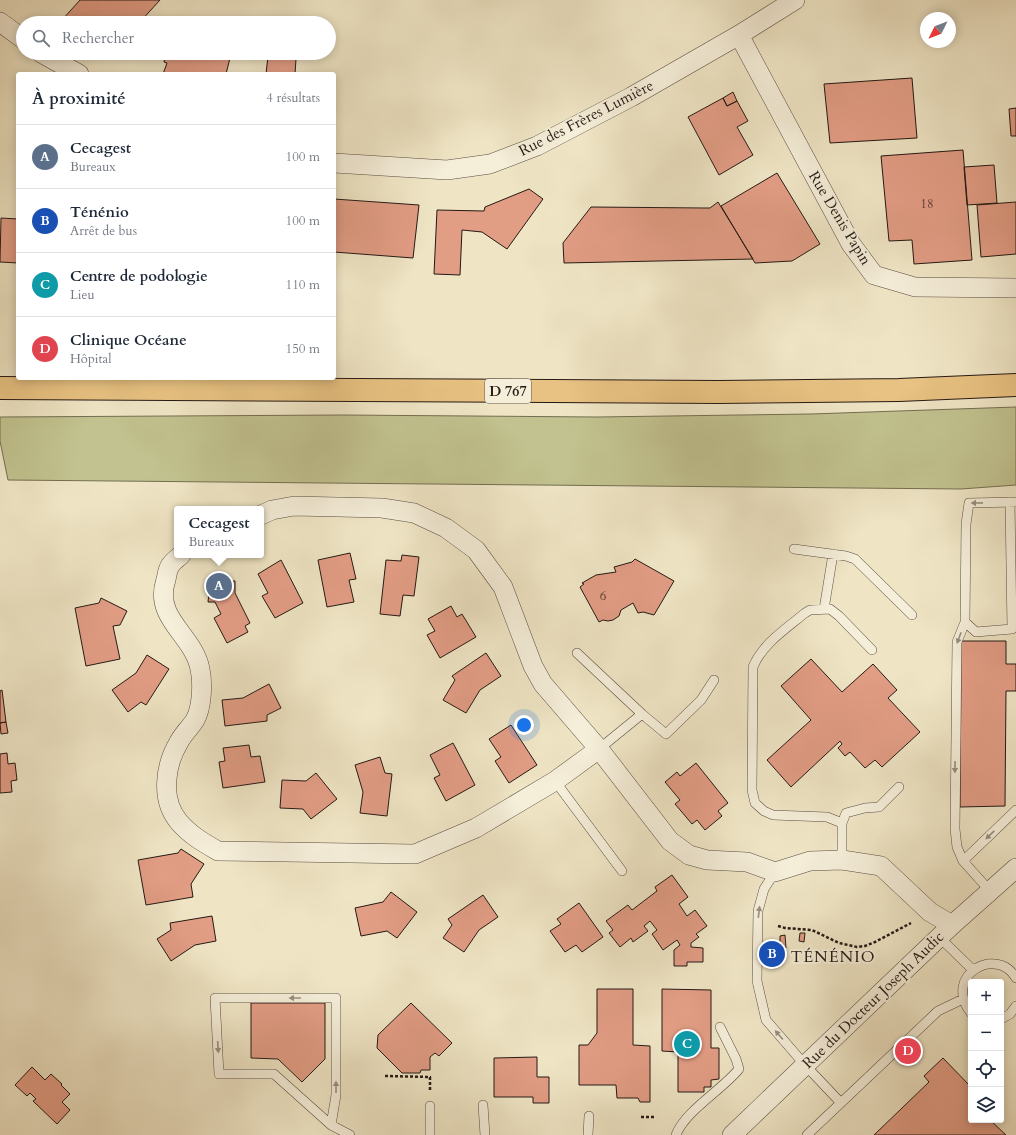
<!DOCTYPE html>
<html lang="fr">
<head>
<meta charset="utf-8">
<style>
  body { margin:0; font-family:Cardo,serif; background:#f6f6f7; color:#1f2937 }
  .controls { position:absolute; right:12px; bottom:12px; display:grid; overflow:hidden; border-radius:4px; box-shadow:0 2px 10px #0003 }
  .controls button { width:36px; height:36px; display:grid; place-items:center; padding:0; border:0; border-bottom:1px solid #e0e1e3; background:#fff; color:#1f2937; font:20px sans-serif }
  .compass { position:absolute; left:920px; top:12px; width:36px; height:36px; border-radius:50%; background:#fff; box-shadow:0 2px 10px #0003; rotate:228deg }
  .you { position:absolute; left:524px; top:725px; width:14px; height:14px; margin:-10px; border:3px solid #fff; border-radius:50%; background:#1a73e8; box-shadow:0 0 0 6px #1a73e833 }
  .badge { display:grid; place-items:center; width:26px; height:26px; border-radius:50%; background:#8f2418; color:#fff; font-size:13px; font-weight:700 }
  .pin { position:absolute; translate:-50% -50%; border:2px solid #fff; box-shadow:0 1px 4px #0006 }
  .popup { position:absolute; left:174px; top:506px; width:90px; height:52px; box-sizing:border-box; display:grid; place-content:center; border-radius:4px; background:#fff; filter:drop-shadow(0 1px 3px #0005); font-size:13px; white-space:nowrap; color:#747a83 }
  .popup b { font-size:15px; color:#1f2937 }
  .popup::after { content:''; position:absolute; left:50%; top:100%; margin-left:-8px; border:8px solid transparent; border-top-color:#fff }
  .list { margin:0; padding:0; list-style:none }
  h2 { display:flex; justify-content:space-between; align-items:center; height:52px; margin:0; padding:0 16px; font-size:17px }
  h2 small { font-size:13px; font-weight:400; color:#747a83 }
  .list li { display:grid; grid-template-columns:26px 1fr auto; gap:12px; align-items:center; box-sizing:border-box; height:64px; padding:0 16px; border-top:1px solid #e0e1e3 }
  .list b { display:block; font-size:15px; white-space:nowrap }
  .list p { margin:0; font-size:13px; white-space:nowrap; color:#747a83 }
  .list em { font-size:13px; font-style:normal; color:#747a83 }
  .icon { flex:none; width:22px; height:22px; fill:none; stroke:currentColor; stroke-width:2; stroke-linecap:round; stroke-linejoin:round }
  .map { position:relative; flex:none; width:1016px; height:1135px; overflow:hidden }
  .search { position:absolute; background:#fff; box-shadow:0 2px 10px #0003; left:16px; top:16px; width:320px; height:44px; display:flex; align-items:center; gap:10px; box-sizing:border-box; padding:0 14px; border-radius:22px; color:#747a83; font-size:15px }
  .panel { position:absolute; background:#fff; box-shadow:0 2px 10px #0003; left:16px; top:72px; width:320px; height:308px; border-radius:4px }
  .map>svg:first-child { display:block }
  .green { fill:#c1c28f; stroke:#736e52 }
  .building { fill:#e29d85; stroke:#251914 }
  .lines { fill:none; stroke-linecap:round; stroke-linejoin:round }
  .service-casing { stroke:#584c40; stroke-width:10 }
  .minor-casing { stroke:#584c40; stroke-width:20 }
  .primary-casing { stroke:#251914; stroke-width:24 }
  .path { stroke:#251914; stroke-width:2.5; stroke-dasharray:3 2; stroke-linecap:butt }
  .service { stroke:#f5eed9; stroke-width:9 }
  .minor { stroke:#f5eed9; stroke-width:19 }
  .primary { stroke:#e8c282; stroke-width:22 }
  .oneway { fill:#978e80 }
  .labels { text-anchor:middle; stroke-width:4; stroke-linejoin:round; paint-order:stroke }
  .number-label { font-size:13px; fill:#543a30 }
  .shield { fill:#f5eed9; stroke:#63594f; stroke-width:1 }
  .shield-label { font-size:14px; font-weight:bold; fill:#251914 }
  .street-label { font-size:15px; fill:#251914; stroke:#f5eed9 }
  .neighbourhood-label { font-size:16px; letter-spacing:1px; fill:#251914; stroke:#f5eed9 }
</style>
</head>
<body>
<div class="map">
<svg width="1016" height="1135" viewBox="0 0 1016 1135">
  <rect width="100%" height="100%" fill="#efe5c5"/>
  <filter id="stains"><feTurbulence type="fractalNoise" baseFrequency=".005" numOctaves="4"/><feColorMatrix values="0 0 0 0 .2 0 0 0 0 .09 0 0 0 0 .02 0 0 0 .5 -.17"/></filter>
  <radialGradient id="worn" r=".72"><stop offset=".6" stop-color="#630" stop-opacity="0"/><stop offset="1" stop-color="#630" stop-opacity=".3"/></radialGradient>
  <path class="green" d="M1016,407V485L961,489L8,480L0,441V417L343,415L597,417L811,414Z"/>
  <path class="building" d="M80,0H160L139,23H65L62,20Z
    M166,53H212L230,58L226,74H163L167,63L164,62Z
    M268,56L296,59L295,74H266Z
    M912,78L917,138L830,143L824,84Z
    M733,92L737,101L727,106L723,98Z
    M723,98L727,106L737,101L748,121L737,127L753,155L719,175L688,117Z
    M1016,108V136H1011L1009,109Z
    M963,150L972,260L914,264L912,240L889,241L881,156Z
    M994,165L997,203L967,205L964,167Z
    M777,173L820,244L792,261L755,263L721,206Z
    M529,189L543,199L507,249L482,232L462,230L460,275L434,274L437,210L484,211L485,207Z
    M334,199L419,205L413,258L334,252Z
    M718,202L753,259L564,263L563,243L591,207L705,208H710Z
    M1016,202V254L981,257L977,205Z
    M18,216V263L0,262L1,218L18,219Z
    M350,553L356,579L349,580L354,602L327,607L318,560Z
    M402,555L419,557L414,596L403,595L400,616L380,614L386,560L401,561Z
    M635,559L674,581L654,615L643,612L638,613L633,603L621,610L619,616L613,620L608,621L603,620L599,622L580,587L584,584L582,583L596,575L616,572L614,567L632,562Z
    M281,560L303,603L275,618L262,596L268,593L258,574Z
    M215,580L235,581V593L250,623L245,626L248,632L227,643L214,618L221,614L215,602H208L210,584Z
    M101,598L127,611L120,625L113,626L120,659L86,666L75,608L99,603Z
    M451,606L457,617L462,614L476,637L440,658L427,635L435,631L428,619Z
    M961,641H1006V664H1016V691H1006L1005,806L960,807Z
    M486,653L501,676L480,690L466,713L443,700L455,680L452,676Z
    M147,655L169,669L146,705L141,702L128,712L112,690L136,673Z
    M811,659L842,692L873,664L897,690L888,698L920,732L882,767L875,760L865,768L850,752L845,756L838,748L842,744L840,741L791,787L767,760L811,720L781,686Z
    M269,684L281,708L267,715V721L225,726L222,700L243,698Z
    M2,690L6,722L0,723V691Z
    M6,722L8,733L1,734L0,723Z
    M511,725L537,765L509,783L495,761L501,757L489,739Z
    M453,743L475,785L446,801L434,778L440,775L430,755Z
    M249,745L251,757L260,756L265,782L223,788L219,762L225,761L223,748Z
    M7,753L8,764L15,763L17,780L11,781L12,792L0,793V754Z
    M380,757L385,773L392,774L387,816L360,813L363,792L355,765Z
    M696,763L728,803L718,811L722,816L705,830L697,820L692,824L675,804L680,800L665,782L677,772L680,776Z
    M316,773L337,799L311,819L303,809L280,808L282,780L306,781Z
    M181,849L204,864L191,884L193,897L146,905L138,860L178,853Z
    M672,875L688,897L679,904L687,916L695,910L707,926L696,934L699,937L691,943V947L703,948V962H687V966H674V950L680,945L677,940L663,950L652,934L657,930L650,921L644,926L648,931L633,942L631,938L620,947L609,933L613,930L606,921L628,905L632,910L657,891L655,887Z
    M391,892L417,912L397,938L387,931L361,936L355,908L383,902Z
    M483,895L498,917L479,930L464,952L443,938L452,925L448,919Z
    M579,903L603,937L582,952L576,945L565,952L550,931L561,924L557,919Z
    M212,916L216,941L195,945L171,961L157,939L171,930L170,923Z
    M800,933H805L804,942L799,941Z
    M785,935L786,948H780V936Z
    M597,989H633V1045L650,1046V1102H640L638,1098H617L616,1085H579V1045H588L597,1033Z
    M662,989L711,990V1048H719V1079L711,1080V1087H704V1092H678V1052L662,1051Z
    M251,1003H325V1059L302,1082L278,1059L251,1058Z
    M411,1003L452,1043L439,1056L435,1053L430,1057V1070H421L420,1073H402L377,1048L378,1035Z
    M537,1057V1077H549V1103H533V1097H494V1058Z
    M943,1058L971,1087V1120H990L1006,1135H874L929,1082L924,1076Z
    M32,1067L45,1080L51,1074L62,1084L61,1085L70,1094L62,1102L70,1110L57,1124L33,1101L36,1099L30,1093L27,1096L15,1085Z"/>
  <g class="lines">
    <g class="service-casing">
      <path id="service" d="M794,549L846,556L855,559L912,615
        M824,609L833,554
        M965,622L976,632L1012,629L1010,502
        M577,653L642,714
        M599,749L642,714L666,734L701,700L714,680
        M555,781L622,871
        M842,823L827,817L773,815L764,811L755,803L752,790L753,667C762,644 787,628 805,613L810,610L830,609L839,616L872,650
        M842,860V823L846,813L865,808L879,807L899,787
        M963,861L1016,810
        M775,872L764,889L758,911L757,981L766,1020L805,1065L841,1103
        M990,891L963,861L957,847L955,829L957,642L965,622L966,524L969,503L1016,502
        M939,937L973,970
        M971,1013C942,975 997,945 1016,978
        M1001,1019L1010,1014L1016,1006
        M483,1105L485,1135
        M331,1125L336,1095V998H215L219,1074H274L331,1125L350,1135
        M430,1135V1106
        M588,1135L589,1116
        M676,1135C685,1111 722,1090 739,1069L736,1059L720,1027
        M807,1135L938,1011L963,999"/>
    </g>
    <g class="minor-casing">
      <path id="minor" d="M0,22L23,39
        M739,35L851,244L874,275L915,287L1016,288
        M41,53L79,74
        M334,163L447,170L490,164L537,146L631,97L739,35L795,0
        M261,515L272,510L294,506L382,508L414,513L446,528L476,550L503,587L533,666L543,684L599,749L670,841L689,855L707,860L747,862L775,872L810,861L842,860L881,866L930,912L952,925
        M181,555C178,558 172,562 170,566C167,570 167,578 165,583C155,619 194,636 200,669C203,683 202,708 195,720C190,728 183,734 179,742C165,765 160,800 179,822C190,835 204,843 218,851L415,854L476,828L555,781L599,749
        M732,1135L952,925L1016,868"/>
    </g>
    <g class="primary-casing">
      <path id="primary" d="M0,388L718,392L899,390L1016,385"/>
    </g>
    <path class="path" d="M778,926L785,928L812,930L839,943L857,947L865,946L875,942L911,923
      M385,1076L430,1077V1092
      M641,1117H656"/>
    <use href="#service" class="service"/>
    <use href="#minor" class="minor"/>
    <use href="#primary" class="primary"/>
  </g>
  <defs><path id="oneway-solid" d="M-6-.8H1V-3.2L6.5 0L1 3.2V.8H-6Z"/></defs>
  <g class="oneway">
    <use href="#oneway-solid" transform="translate(977 503) rotate(179)"/>
    <use href="#oneway-solid" transform="translate(959 638) rotate(110)"/>
    <use href="#oneway-solid" transform="translate(955 767) rotate(91)"/>
    <use href="#oneway-solid" transform="translate(990 835) rotate(136)"/>
    <use href="#oneway-solid" transform="translate(759 912) rotate(-83)"/>
    <use href="#oneway-solid" transform="translate(295 998) rotate(-180)"/>
    <use href="#oneway-solid" transform="translate(779 1035) rotate(-131)"/>
    <use href="#oneway-solid" transform="translate(218 1047) rotate(87)"/>
    <use href="#oneway-solid" transform="translate(336 1087) rotate(-90)"/>
  </g>
  <g class="labels">
    <g class="number-label">
      <text x="927" y="208">18</text>
      <text x="603" y="600">6</text>
    </g>
    <rect class="shield" x="485" y="379" width="46" height="24" rx="3"/>
    <g class="shield-label">
      <text x="508" y="396">D 767</text>
    </g>
    <g class="street-label">
      <text transform="translate(586 118) rotate(-27)" y="5">Rue des Frères Lumière</text>
      <text transform="translate(840 218) rotate(59)" y="5">Rue Denis Papin</text>
      <text transform="translate(873 1000) rotate(-44)" y="5">Rue du Docteur Joseph Audic</text>
    </g>
    <g class="neighbourhood-label">
      <text x="833" y="962">TÉNÉNIO</text>
    </g>
  </g>
  <rect width="100%" height="100%" filter="url(#stains)"/>
  <rect width="100%" height="100%" fill="url(#worn)"/>
</svg>
<div class="controls">
<button>+</button>
<button>−</button>
<button><svg class="icon" aria-label="locate" viewBox="0 0 24 24"><circle cx="12" cy="12" r="6"/><path d="M12 2v4M12 18v4M2 12h4M18 12h4"/></svg></button>
<button><svg class="icon" aria-label="layers" viewBox="0 0 24 24"><path d="M12 4l9 5-9 5-9-5zM3 14l9 5 9-5"/></svg></button>
</div>
<svg class="compass" viewBox="-18 -18 36 36"><path d="M0-13l5 13h-10z" fill="#e53935"/><path d="M0 13l5-13h-10z" fill="#747a83"/></svg>
<div class="you"></div>
<div class="pin badge" style="left:219px;top:586px;background:#5c6f8a">A</div>
<div class="popup"><b>Cecagest</b>Bureaux</div>
<div class="pin badge" style="left:772px;top:954px;background:#1a4fb4">B</div>
<div class="pin badge" style="left:687px;top:1044px;background:#0f9aa8">C</div>
<div class="pin badge" style="left:908px;top:1051px;background:#e0444e">D</div>
<div class="search"><svg class="icon" aria-label="search" viewBox="0 0 24 24"><circle cx="10" cy="10" r="6"/><path d="M15 15l6 6"/></svg>Rechercher</div>
<section class="panel">
<h2>À proximité<small>4 résultats</small></h2>
<ul class="list">
<li><span class="badge" style="background:#5c6f8a">A</span><div><b>Cecagest</b><p>Bureaux</p></div><em>100 m</em></li>
<li><span class="badge" style="background:#1a4fb4">B</span><div><b>Ténénio</b><p>Arrêt de bus</p></div><em>100 m</em></li>
<li><span class="badge" style="background:#0f9aa8">C</span><div><b>Centre de podologie</b><p>Lieu</p></div><em>110 m</em></li>
<li><span class="badge" style="background:#e0444e">D</span><div><b>Clinique Océane</b><p>Hôpital</p></div><em>150 m</em></li>
</ul>
</section>
</div>
</body>
</html>
